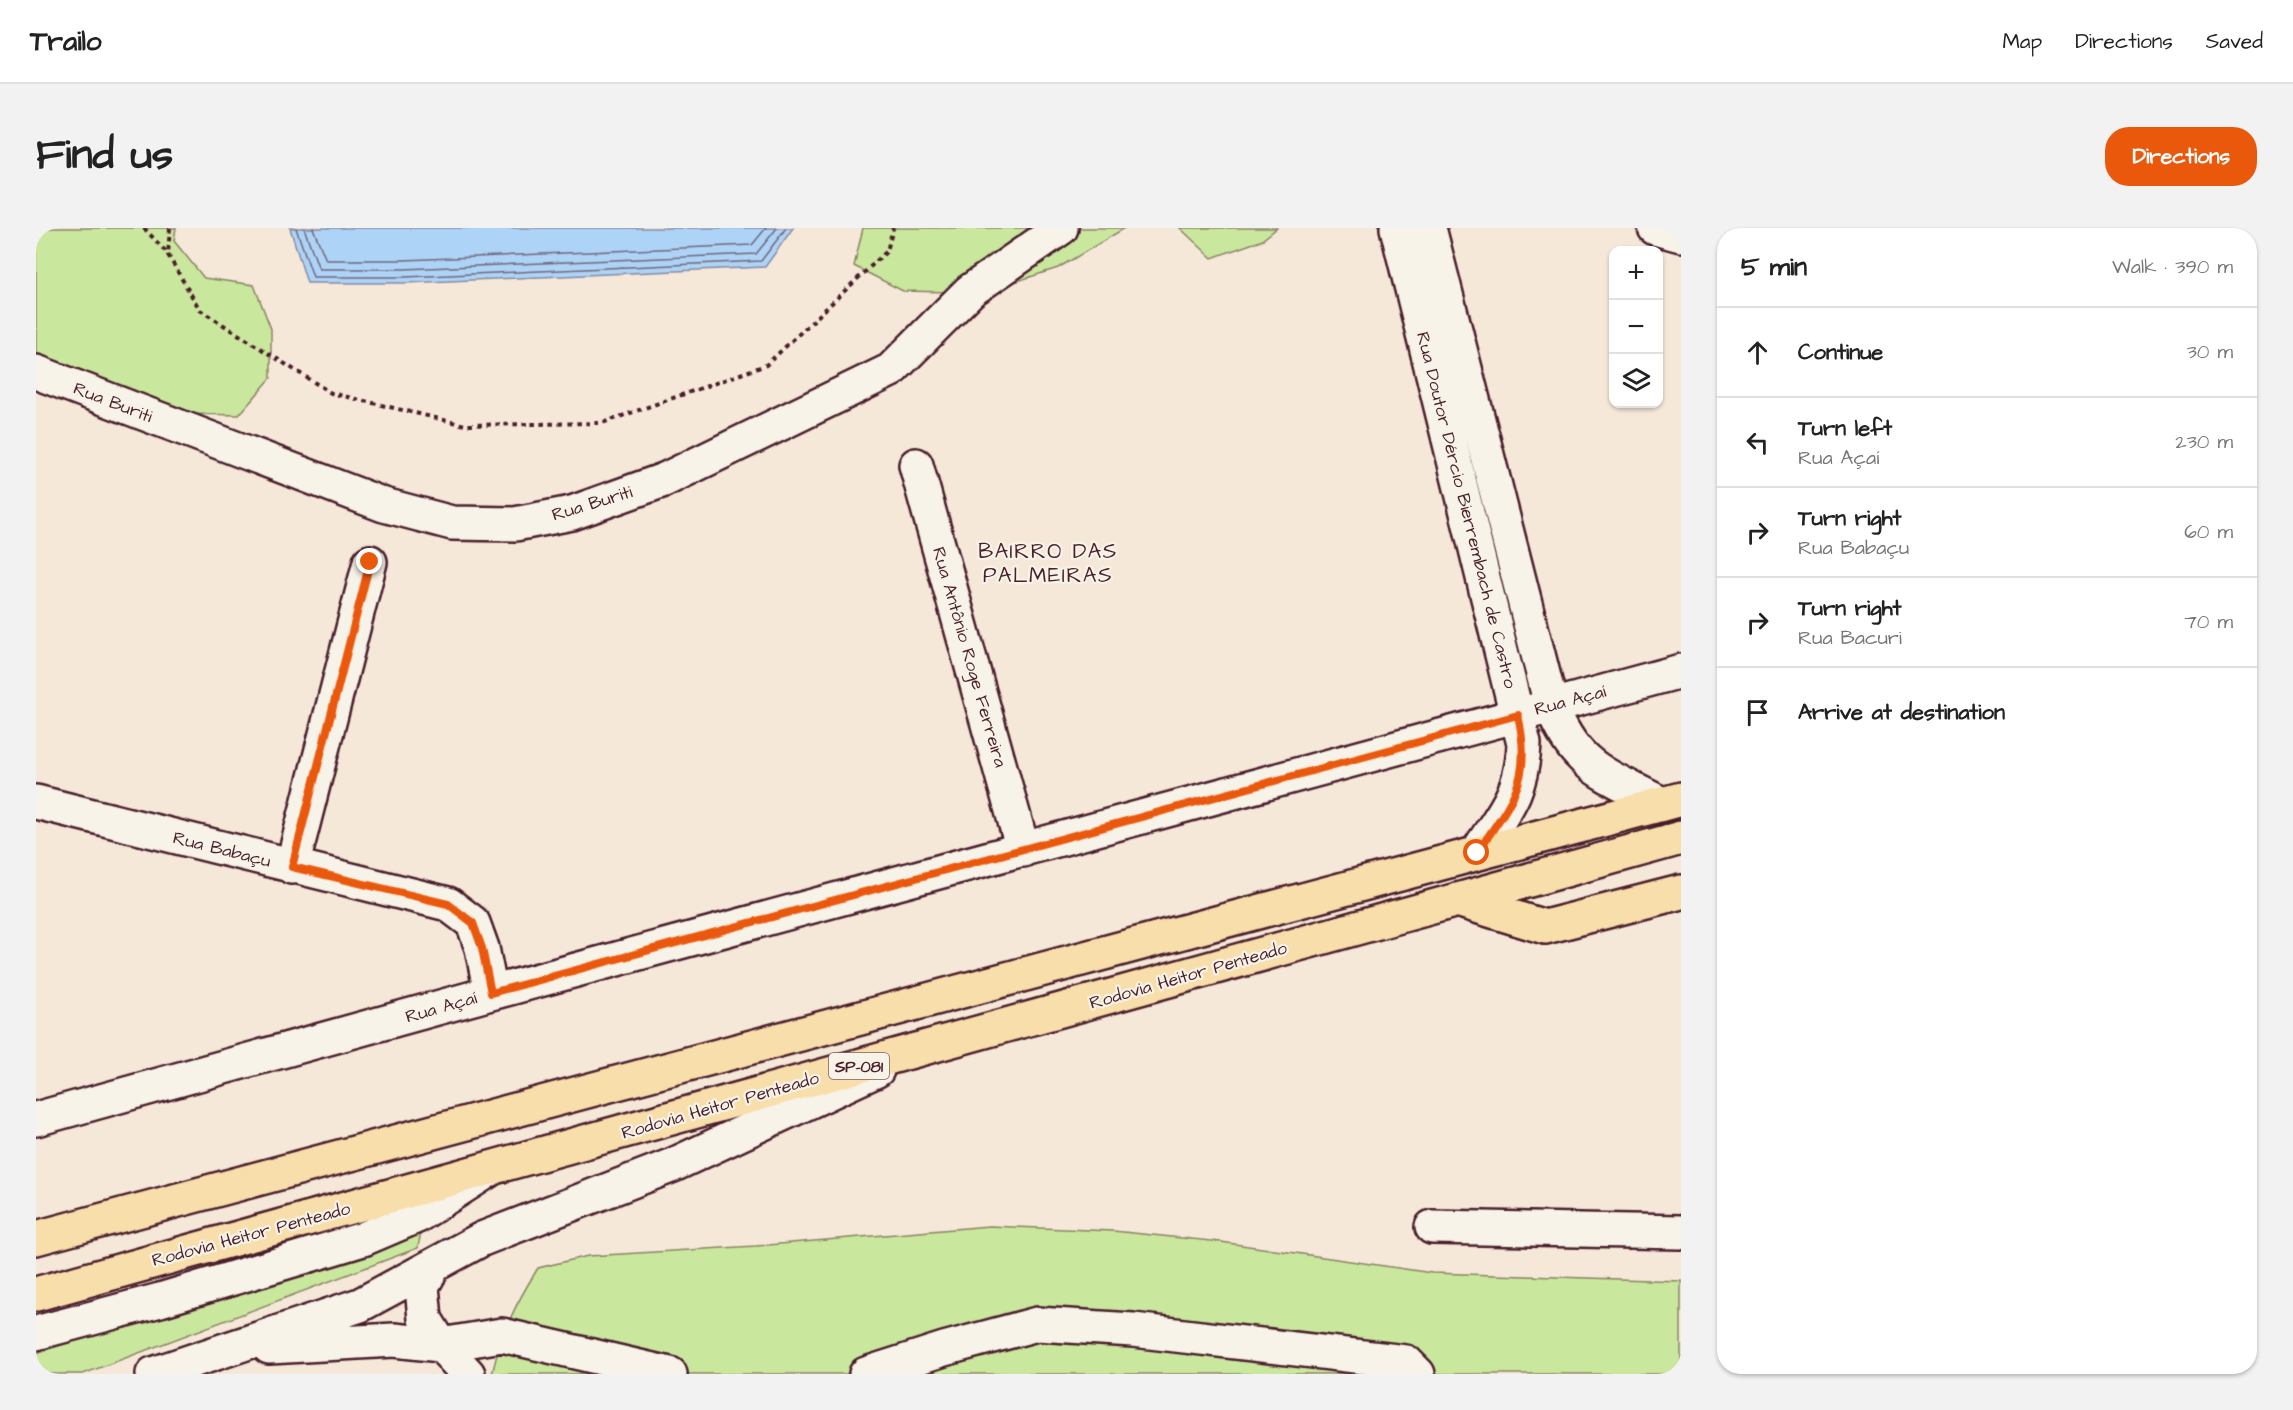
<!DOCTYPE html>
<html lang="en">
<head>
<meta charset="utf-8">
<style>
  body { margin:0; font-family:"Architects Daughter",sans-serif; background:#f2f2f2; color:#222 }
  .controls { position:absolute; right:18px; top:18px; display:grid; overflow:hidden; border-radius:12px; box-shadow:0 2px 4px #0004 }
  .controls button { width:54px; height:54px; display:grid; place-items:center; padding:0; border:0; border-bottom:2px solid #e0e0e0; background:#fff; color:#222; font:30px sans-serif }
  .stop { position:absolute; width:18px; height:18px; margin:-14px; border:4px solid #ea580c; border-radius:50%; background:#fff }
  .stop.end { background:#ea580c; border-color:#fff; box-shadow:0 2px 6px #0008 }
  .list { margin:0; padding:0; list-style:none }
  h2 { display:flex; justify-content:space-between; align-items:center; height:78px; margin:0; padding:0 24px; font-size:26px }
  h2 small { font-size:20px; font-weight:400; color:#767676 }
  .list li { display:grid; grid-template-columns:39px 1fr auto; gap:18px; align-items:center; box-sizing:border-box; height:90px; padding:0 24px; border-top:2px solid #e0e0e0 }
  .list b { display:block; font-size:22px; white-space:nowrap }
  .list p { margin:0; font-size:20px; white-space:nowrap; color:#767676 }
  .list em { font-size:20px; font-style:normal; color:#767676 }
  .icon { flex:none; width:33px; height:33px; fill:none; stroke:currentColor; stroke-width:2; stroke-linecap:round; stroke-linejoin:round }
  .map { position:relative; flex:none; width:1645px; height:1146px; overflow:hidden; border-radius:24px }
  header { display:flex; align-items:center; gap:36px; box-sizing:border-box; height:84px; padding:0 30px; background:#fff; border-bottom:2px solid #e0e0e0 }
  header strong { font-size:28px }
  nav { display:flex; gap:33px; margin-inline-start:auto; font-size:21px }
  .intro { display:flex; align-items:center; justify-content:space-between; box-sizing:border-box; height:144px; padding:0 36px }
  h1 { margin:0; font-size:42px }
  .button { padding:15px 27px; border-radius:24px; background:#ea580c; color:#fff; font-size:21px; font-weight:700 }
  main { display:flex; gap:36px; padding:0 36px }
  aside { flex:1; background:#fff; border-radius:24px; box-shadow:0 2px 4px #0004 }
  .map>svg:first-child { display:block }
  .green { fill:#cae79e; stroke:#8a8364; stroke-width:1.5 }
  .water { fill:#add3f6; stroke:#858ba5; stroke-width:1.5 }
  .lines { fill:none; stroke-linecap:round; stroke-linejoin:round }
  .shore { stroke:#72677c; stroke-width:1.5 }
  .minor-casing { stroke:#4a1f2b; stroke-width:38 }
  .major-casing { stroke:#4a1f2b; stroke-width:38 }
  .path { stroke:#4a1f2b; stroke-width:4; stroke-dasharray:4.5 4.5; stroke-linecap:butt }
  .minor { stroke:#f7f3e8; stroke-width:33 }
  .major { stroke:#f8deab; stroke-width:33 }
  .route { stroke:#ea580c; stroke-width:8 }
  .labels { text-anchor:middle; stroke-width:4.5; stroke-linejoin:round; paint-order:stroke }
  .shield { fill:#f7f3e8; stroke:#7e5f64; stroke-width:1.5 }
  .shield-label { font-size:16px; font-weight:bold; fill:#4a1f2b }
  .street-label { font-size:18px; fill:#4a1f2b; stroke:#f7f3e8 }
  .quarter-label { font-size:21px; letter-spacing:1.5px; fill:#4a1f2b; stroke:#f7f3e8 }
</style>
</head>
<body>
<header>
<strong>Trailo</strong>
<nav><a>Map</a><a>Directions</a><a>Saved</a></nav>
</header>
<div class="intro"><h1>Find us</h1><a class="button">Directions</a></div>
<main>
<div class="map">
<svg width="1645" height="1146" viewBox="0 0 1645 1146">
  <rect width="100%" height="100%" fill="#f5e8d9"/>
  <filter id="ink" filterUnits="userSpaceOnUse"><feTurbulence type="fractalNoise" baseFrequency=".0167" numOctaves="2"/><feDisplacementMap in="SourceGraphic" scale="12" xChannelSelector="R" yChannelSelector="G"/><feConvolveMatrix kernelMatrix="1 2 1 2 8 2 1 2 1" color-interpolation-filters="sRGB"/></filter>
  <g filter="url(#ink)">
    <path class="green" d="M0,0H140L138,13L168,50L218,57L235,101V150L203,187L154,186L0,149Z
      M827,0H1089L1022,40L966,58L916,64L867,63L818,38Z
      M1144,0H1241L1226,12L1176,30Z
      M953,998L1077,1003L1185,1014L1396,1045L1645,1053V1146H456C466,1103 479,1077 502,1040L552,1028L720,1018Z
      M385,1003L382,1020L47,1146H0V1125Z"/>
    <path class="water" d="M254,0H757L729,39L369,55H271Z"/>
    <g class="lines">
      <path class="shore" d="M260,0L277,49H369L725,33L750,0
        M268,0L283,41H368L720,26L741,0
        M277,0L290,32H368L716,17L730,0"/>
      <g class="minor-casing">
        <path id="minor" d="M1361,0L1488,516C1486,567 1467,584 1441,625
          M1393,0L1515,477C1539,541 1570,546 1626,576
          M1619,0L1645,7
          M0,144L348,277L416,295L479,296L536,285L628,252L855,142L934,63L1025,0
          M880,237L987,622
          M0,574L412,676L437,695L446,720L455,765
          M256,639L334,334
          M0,891L455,765L1645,443
          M1396,999L1645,1004
          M398,1037L386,1058L389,1091L405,1117L432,1146
          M0,1105L124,1072L327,1011L381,988L453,942
          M233,1119L358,1112L405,1117L466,1107L634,1146
          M117,1146L324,1077L446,1011L637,937L841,842
          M830,1146L908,1121L1001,1096L1097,1102L1370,1134L1382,1146"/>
      </g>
      <g class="major-casing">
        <path id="major" d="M1421,672L1509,699L1645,664
          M0,1010L1645,571
          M0,1066L1645,610"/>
      </g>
      <path class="path" d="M108,0L132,26
        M134,0L132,27L164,82L295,165L429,197L566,195L730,137L851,23L857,0"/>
      <use href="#minor" class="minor"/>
      <use href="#major" class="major"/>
    </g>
  </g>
  <g class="lines" filter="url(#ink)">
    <path class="route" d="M334,334L256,639L412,676L437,695L446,720L455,765L1482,487C1497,553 1476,572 1441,625"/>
  </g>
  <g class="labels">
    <rect class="shield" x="793" y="825" width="60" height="26" rx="4.5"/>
    <g class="shield-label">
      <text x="823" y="844">SP-081</text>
    </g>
    <g class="street-label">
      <text transform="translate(77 174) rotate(21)" y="6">Rua Buriti</text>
      <text transform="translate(556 275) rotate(-17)" y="6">Rua Buriti</text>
      <text transform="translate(1431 282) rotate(76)" y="6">Rua Doutor Dércio Bierrembach de Castro</text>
      <text transform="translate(934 429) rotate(74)" y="6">Rua Antônio Roge Ferreira</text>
      <text transform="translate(1534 472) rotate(-15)" y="6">Rua Açaí</text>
      <text transform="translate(186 621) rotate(14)" y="6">Rua Babaçu</text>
      <text transform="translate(1152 747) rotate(-16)" y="6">Rodovia Heitor Penteado</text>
      <text transform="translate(405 779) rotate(-16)" y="6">Rua Açaí</text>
      <text transform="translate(684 877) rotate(-16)" y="6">Rodovia Heitor Penteado</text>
      <text transform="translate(215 1006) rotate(-15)" y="6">Rodovia Heitor Penteado</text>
    </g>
    <g class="quarter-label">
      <text x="1012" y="330">BAIRRO DAS<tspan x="1012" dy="24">PALMEIRAS</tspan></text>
    </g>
  </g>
</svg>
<div class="controls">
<button>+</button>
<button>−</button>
<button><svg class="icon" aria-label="layers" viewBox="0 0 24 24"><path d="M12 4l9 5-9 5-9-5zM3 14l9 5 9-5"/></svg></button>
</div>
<div class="stop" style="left:1441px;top:625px"></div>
<div class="stop end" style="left:334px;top:334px"></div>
</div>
<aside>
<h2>5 min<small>Walk · 390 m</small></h2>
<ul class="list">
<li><svg class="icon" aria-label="ahead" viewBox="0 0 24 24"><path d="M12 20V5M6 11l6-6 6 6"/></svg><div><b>Continue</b></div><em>30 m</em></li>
<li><svg class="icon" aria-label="left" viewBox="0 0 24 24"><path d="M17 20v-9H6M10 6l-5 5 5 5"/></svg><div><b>Turn left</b><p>Rua Açaí</p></div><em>230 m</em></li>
<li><svg class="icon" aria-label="right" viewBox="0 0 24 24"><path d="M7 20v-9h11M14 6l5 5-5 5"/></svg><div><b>Turn right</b><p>Rua Babaçu</p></div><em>60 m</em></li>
<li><svg class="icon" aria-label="right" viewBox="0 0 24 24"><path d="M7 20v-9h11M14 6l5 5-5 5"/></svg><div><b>Turn right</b><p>Rua Bacuri</p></div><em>70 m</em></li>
<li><svg class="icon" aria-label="arrive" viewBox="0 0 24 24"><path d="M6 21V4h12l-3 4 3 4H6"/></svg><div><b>Arrive at destination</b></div></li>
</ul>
</aside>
</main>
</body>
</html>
